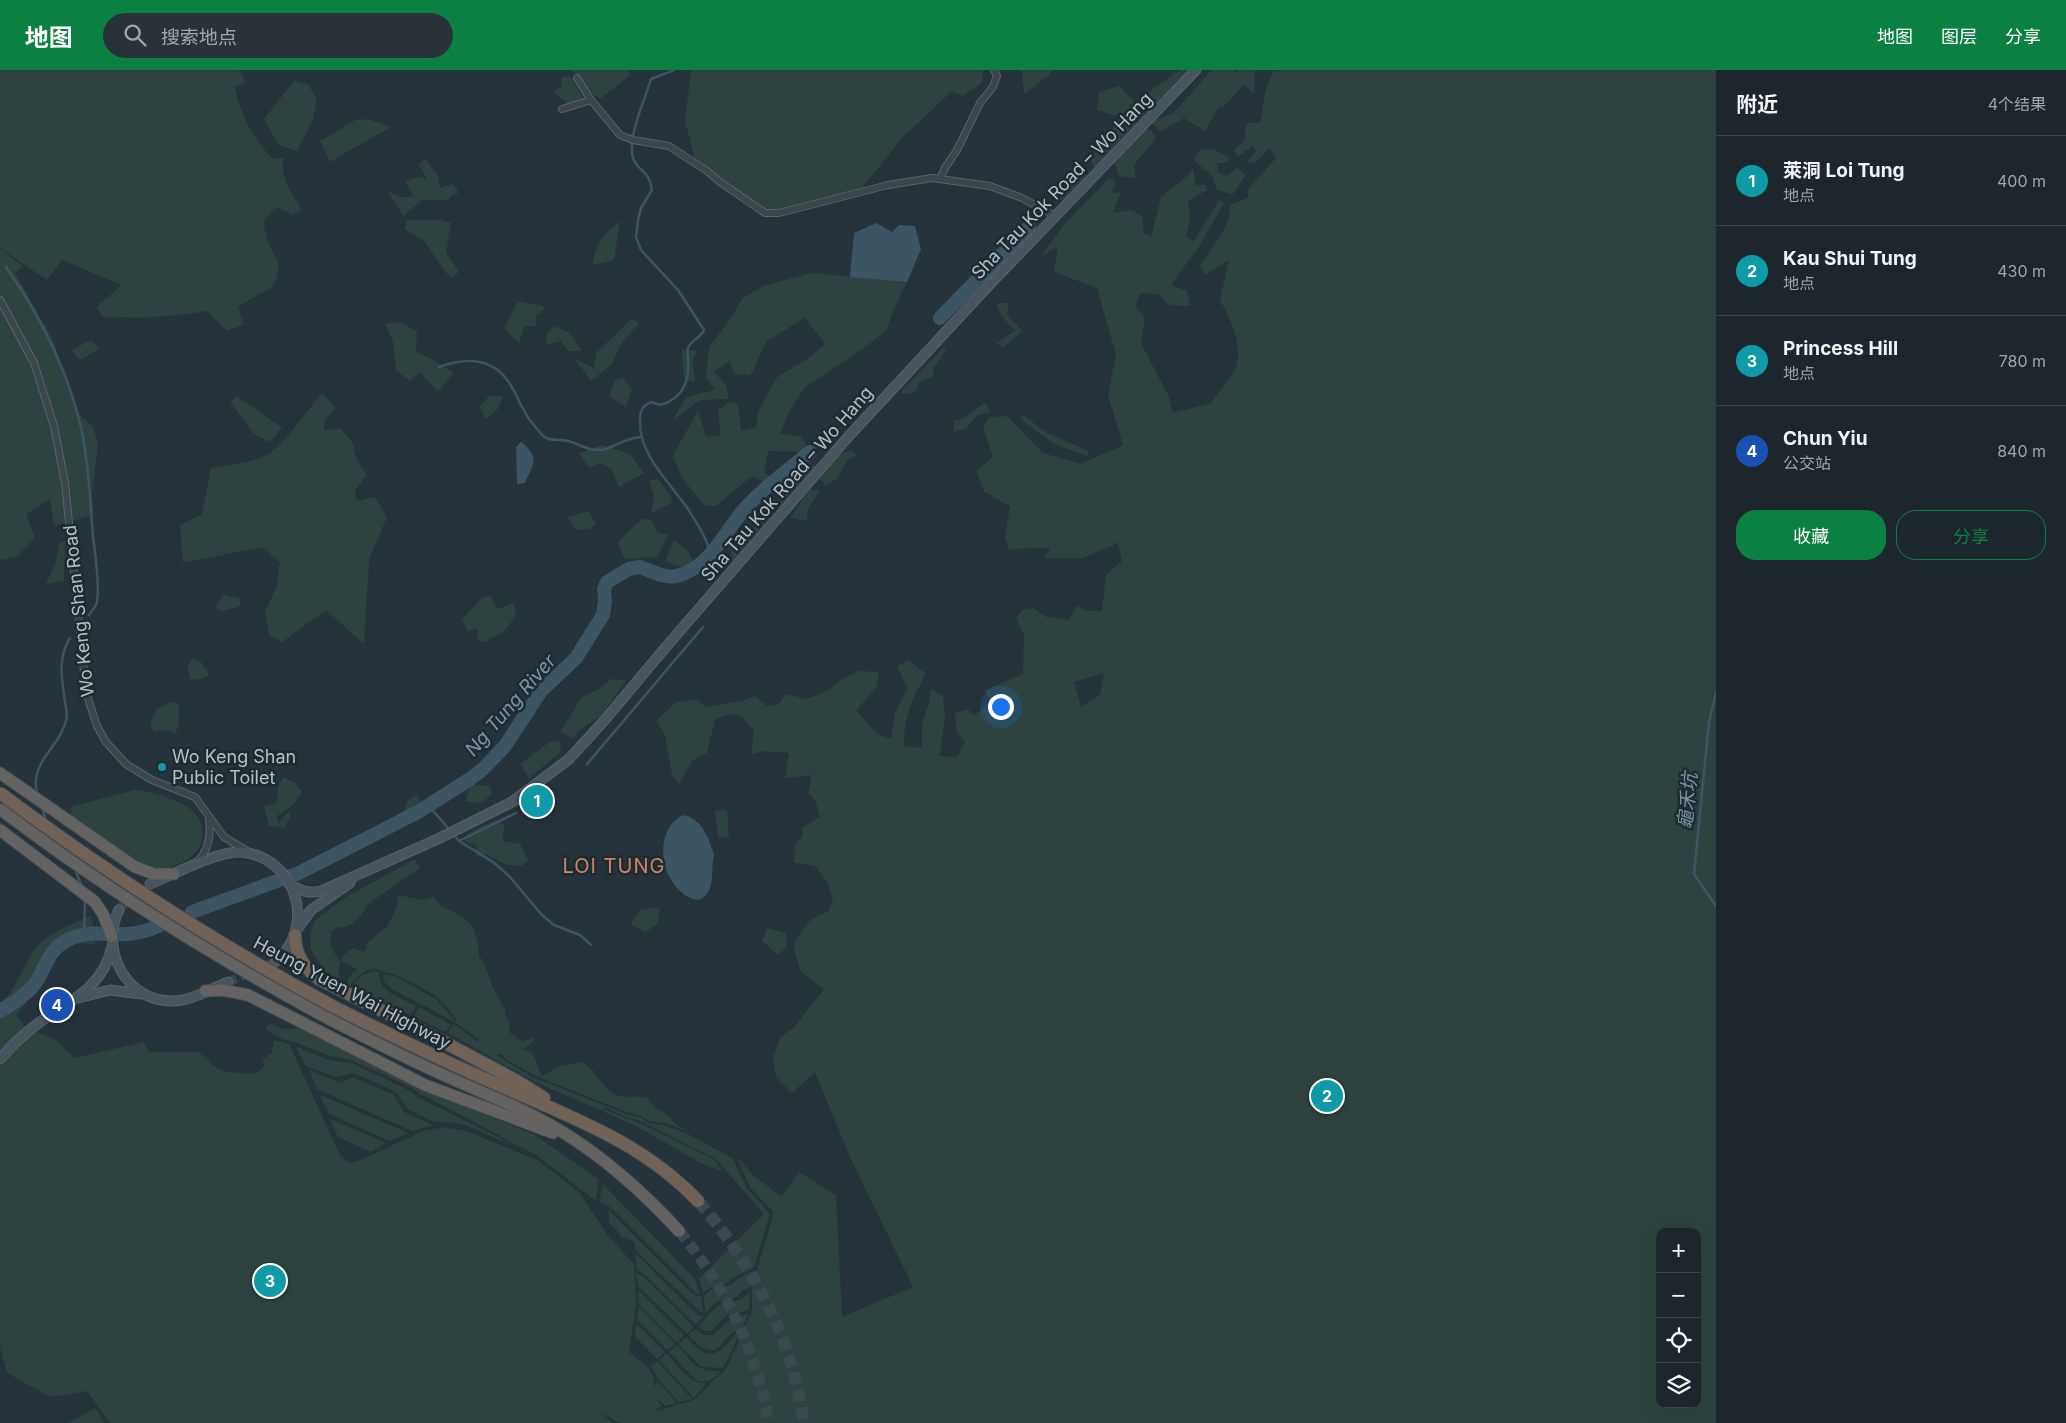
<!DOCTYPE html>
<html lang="zh">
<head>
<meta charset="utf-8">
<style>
  body { margin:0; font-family:Inter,"Noto Sans SC",sans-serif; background:#293238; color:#f1f3f6 }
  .controls { position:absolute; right:15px; bottom:15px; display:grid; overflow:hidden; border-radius:10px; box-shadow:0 5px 20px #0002 }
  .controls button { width:45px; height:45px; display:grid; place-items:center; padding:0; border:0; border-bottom:1px solid #3a4348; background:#1c262c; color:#f1f3f6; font:25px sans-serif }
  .you { position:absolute; left:1000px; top:636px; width:18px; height:18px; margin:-12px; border:4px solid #fff; border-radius:50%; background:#1a73e8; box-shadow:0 0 0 8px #1a73e833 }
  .badge { display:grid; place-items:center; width:32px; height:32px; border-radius:50%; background:#0b8043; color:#fff; font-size:16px; font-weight:700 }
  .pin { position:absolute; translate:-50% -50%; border:2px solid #fff; box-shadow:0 1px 5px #0006 }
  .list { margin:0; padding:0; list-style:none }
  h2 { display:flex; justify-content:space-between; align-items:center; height:65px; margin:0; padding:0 20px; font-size:21px }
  h2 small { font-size:16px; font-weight:400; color:#a0a5a9 }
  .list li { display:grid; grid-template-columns:32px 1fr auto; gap:15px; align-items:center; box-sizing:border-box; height:90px; padding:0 20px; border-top:1px solid #3a4348 }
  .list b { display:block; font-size:19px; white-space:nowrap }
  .list p { margin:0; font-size:16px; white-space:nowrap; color:#a0a5a9 }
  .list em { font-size:16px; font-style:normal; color:#a0a5a9 }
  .actions { display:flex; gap:10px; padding:15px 20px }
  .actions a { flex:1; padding:11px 0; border:1px solid #0b8043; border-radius:20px; text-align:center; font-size:18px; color:#0b8043 }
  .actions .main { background:#0b8043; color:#fff }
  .icon { flex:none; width:28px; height:28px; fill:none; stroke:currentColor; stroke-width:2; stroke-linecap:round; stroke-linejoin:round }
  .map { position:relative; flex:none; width:1716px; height:1353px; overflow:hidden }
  header { display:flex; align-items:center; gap:30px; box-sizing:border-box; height:70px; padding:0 25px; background:#0b8043; color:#fff }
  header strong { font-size:24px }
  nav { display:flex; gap:28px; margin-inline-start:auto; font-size:18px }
  .search { width:350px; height:45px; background:#293238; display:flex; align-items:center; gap:12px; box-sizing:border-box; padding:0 18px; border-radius:28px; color:#a0a5a9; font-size:19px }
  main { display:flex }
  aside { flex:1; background:#1c262c }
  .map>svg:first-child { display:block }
  .green { fill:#2e433f; fill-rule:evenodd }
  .water { fill:#3d5462 }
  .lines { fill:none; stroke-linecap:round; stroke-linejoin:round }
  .stream { stroke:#3d5462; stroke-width:2.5 }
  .river { stroke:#3d5462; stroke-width:14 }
  .secondary-tunnel { stroke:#3b4850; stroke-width:9; stroke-dasharray:9 4.5; stroke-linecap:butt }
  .trunk-tunnel { stroke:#3b4850; stroke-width:11; stroke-dasharray:11 5.5; stroke-linecap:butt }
  .motorway-tunnel { stroke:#3b4850; stroke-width:12; stroke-dasharray:12 6; stroke-linecap:butt }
  .minor-casing { stroke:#58626a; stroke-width:8 }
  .secondary-casing { stroke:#58626a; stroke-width:11 }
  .trunk-casing { stroke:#454f57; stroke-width:13 }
  .motorway-casing { stroke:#454f57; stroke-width:14 }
  .minor { stroke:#3a454c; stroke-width:6 }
  .secondary { stroke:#48555e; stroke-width:9 }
  .trunk { stroke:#646361; stroke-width:11 }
  .motorway { stroke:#716257; stroke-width:12 }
  .trunk-bridge-casing { stroke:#454f57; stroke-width:13; stroke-linecap:butt }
  .motorway-bridge-casing { stroke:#454f57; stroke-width:14; stroke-linecap:butt }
  .trunk-bridge { stroke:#646361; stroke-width:11 }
  .motorway-bridge { stroke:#716257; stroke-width:12 }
  .culture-dot { fill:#0f9aa8; stroke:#1f2a31; stroke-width:2 }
  .labels { text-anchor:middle; stroke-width:5; stroke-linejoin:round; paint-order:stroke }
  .street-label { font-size:18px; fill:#b5bfc7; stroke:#1f2a31 }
  .poi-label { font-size:18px; fill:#b5bfc7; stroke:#1f2a31; text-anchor:start }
  .water-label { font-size:19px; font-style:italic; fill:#7996a7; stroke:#1f2a31 }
  .quarter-label { font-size:20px; letter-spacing:1px; fill:#cb836c; stroke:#1f2a31 }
</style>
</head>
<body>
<header>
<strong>地图</strong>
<div class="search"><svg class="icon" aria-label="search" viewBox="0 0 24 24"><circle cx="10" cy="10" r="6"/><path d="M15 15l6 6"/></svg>搜索地点</div>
<nav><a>地图</a><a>图层</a><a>分享</a></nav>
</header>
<main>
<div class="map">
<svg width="1716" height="1353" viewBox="0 0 1716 1353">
  <rect width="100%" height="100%" fill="#26333b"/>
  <path class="green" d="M0,0H239L246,12L235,17C240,44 254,70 273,89L283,88C281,110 291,122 302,140L293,145L278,137L263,151L267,170L279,194L276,210L270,218L238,237L244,254L227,261L207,241C171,247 139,249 103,247L96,237L122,215L62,190L47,210L0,178Z
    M570,0H629V6L600,29L593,24L582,7Z
    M691,0H983L982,13L963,26L952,21L902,68L858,123L765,143L696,93L685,51Z
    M1022,0H1052L1048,6L1024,24Z
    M1179,0H1194L1121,71L1096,100L1087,85L1108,79L1109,65L1120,47L1097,40L1099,22L1119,16L1138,35L1153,19Z
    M1212,0H1235L1236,4L1238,0H1255L1254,24L1244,15L1223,37H1219L1205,61L1184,48L1161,61L1150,52L1173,43Z
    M1279,0H1716V1353H620L602,1343L612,1353H110L87,1321L51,1327L7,1303L0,1277V933C19,918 23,892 39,875C52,861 73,854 90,846L94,857L95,874L75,873L51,888L47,904L16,946L28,960L53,968L75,988L144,972L149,982H199L214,996L224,1002L255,1004L265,996L262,990L272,983L274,970L289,974L340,1085L350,1093L361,1090L423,1061L443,1057L466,1061L537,1090L579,1122L609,1167L634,1194L636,1235L629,1282C644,1295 654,1297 655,1318L657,1311L677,1333L666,1336L656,1328L662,1337L656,1338L657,1341L694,1330L708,1317L710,1313L723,1303L729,1293L752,1241V1217L773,1146V1142L750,1117L736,1086L754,1106L782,1127L799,1102L836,1125L842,1247L913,1217L850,1087L815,1002L792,1023L776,1007L773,987L780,968L794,957L824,919L801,902L793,876C804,858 808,848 828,842L833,829L827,812L815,796L794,792L795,776L803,765L802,758L820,746L815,730L808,723L812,705L785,708L789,683L763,681L751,684L754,661C740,643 736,640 715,650L707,683L693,690L679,714L672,705L665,665L656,651L676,632L696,629L705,637L741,631L755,626L767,636L779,634L786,624L807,629L827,621L840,610L858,601L879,602L876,618L856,640L876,663L891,669L895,644L907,618L897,596L909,590L926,604C913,626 903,650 904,676L922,678V654L929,632L931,619L943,626L945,646L940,686L957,687L965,672L957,662L955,643L968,639L974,646L990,632L985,620L1023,604L1024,565L1016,548L1023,540L1033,538L1046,547L1068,550L1077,536L1088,541H1102L1106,505L1122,491L1118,473L1083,488H1044L1051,478L1009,479L1005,468L1010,437L984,421L976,401L993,387L983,358L989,347L1007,346L1043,383L1081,394L1123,375L1108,325L1116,285L1097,218L1054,202L1058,176L1041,186L1064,155L1108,109H1112L1116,113L1111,123L1121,122L1113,143L1132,140L1143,147V163L1151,167L1161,127L1185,108L1193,99L1196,115H1206L1207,120L1188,131L1190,146L1186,167L1194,171L1219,130L1224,133L1198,178L1171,215L1187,221L1190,236L1169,235L1158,224L1141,223L1135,236L1145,248L1141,273L1169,327L1173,343L1211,333C1217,325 1235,302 1237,294C1242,273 1230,248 1220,230L1229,190L1205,205L1200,195C1213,175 1230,159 1230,135L1248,128V119L1277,87L1274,86L1270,78L1254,94L1246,92L1256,82L1253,76L1237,87L1234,80L1245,70V59L1248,53H1260L1265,23L1273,1L1279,2ZM1104,603L1100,625L1081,637L1074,612ZM1660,1162H1697V1334H1660Z
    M570,6L583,29L568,34L554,22L561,17L562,7Z
    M294,11L308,14L317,30L312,52L297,81L278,75L264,49Z
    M357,49L371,50L391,57L330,92L320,71Z
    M1144,59L1151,60L1156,68L1134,95L1136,108L1119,106L1114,92Z
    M1213,79L1230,88L1225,93H1217L1218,103L1227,106L1237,98L1246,105L1233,124L1217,120L1212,106L1194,90L1200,80Z
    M425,88L438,106L440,118L453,114L459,123L452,125L448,130H422L403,146L388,122L401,127H414L405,111L420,107L428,111L419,95Z
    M1082,102L1089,106L1084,113H1079L1076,118L1069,121L1071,127L1068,130H1054L1070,109Z
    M407,150H441L451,153L446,182L459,202L452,208L446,203L424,171L405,159Z
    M620,151L614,190L593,195C595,172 604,165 620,151Z
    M1030,154L1035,157L1031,167L988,211L972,218L968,214L981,210L1012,178L1015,168Z
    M0,179L23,196L15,203L53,270L77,342L93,357L98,374L92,425L94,445L54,456L50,429L26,444L35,468L16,487L0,490Z
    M812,203L907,212L892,243L887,260L861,280L805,317L789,342L780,364L802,367L810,382L768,381L764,402L772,408L770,415L752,430L763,412L752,406L716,436L704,435L682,408L673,386L698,340L706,367L721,365L718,341L729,332L738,334L741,361L756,357L758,342L776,308L807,289L826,274L804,248L766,272L751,305L734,304L730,291L714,302L726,315L729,329L700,330L673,350L686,327L715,320L706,307L709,277L725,256L743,228L763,216Z
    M518,231L546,237L535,247L537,256H524L519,273L504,258Z
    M997,233H1009L1007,244L1022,261L1004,277L996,274L1016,260C1007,253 998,244 997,233Z
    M632,248L639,253L621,274L611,295L591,311L575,289L594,298L597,282Z
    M402,252L417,262L416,282L430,288L453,303L438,322L420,302L410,311L396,300L393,272L385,254Z
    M554,256L570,263L582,281H568L561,271L547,274V264Z
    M91,270L99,279L80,290L72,280Z
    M943,278H947L934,298L932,307L920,312L914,323L902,324V321Z
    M682,280L698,281L692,291L695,312L684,309Z
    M622,307L632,319L626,337L609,326L614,311Z
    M322,323L335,338L325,350L324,361L340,358L353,373L356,388L367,405L355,420L357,431L375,427L387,447L369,490L364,574L326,540L282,572L269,565L265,542L277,515L280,493L263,477L183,493L180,455L202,444L211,398C229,394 256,394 271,382C289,368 307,340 322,323Z
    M237,326L282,358L270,372L254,364L230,332Z
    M489,326H503L497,340L486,349L479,337Z
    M984,333L987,335L990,342L978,345L965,359L954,362V351L962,349Z
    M1023,345L1047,363L1089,381L1088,386L1054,374L1020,349Z
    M602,375L630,384L644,403L619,417L612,400L601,393L589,398L579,383Z
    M852,380L856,386L848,389L837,409L826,415L818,408L840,384Z
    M813,394L822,401L787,435L777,438L786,424Z
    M658,409L671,426L672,433L651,443L654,427L649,410Z
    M809,419L820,421L808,438L807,451L791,448Z
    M588,441L596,453L590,459L576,460L568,447Z
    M766,447L776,448L733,498L731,482L735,475Z
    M642,449L651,450L658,463L668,465L657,487L624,489L618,472Z
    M674,470L688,481L693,492L681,497L665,492Z
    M65,472L64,510L46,514L55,494L60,473Z
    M224,524L227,526L239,527L241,536L221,542L216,536Z
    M490,525L497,539L514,533L516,546L504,561L485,572L478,570L477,558L468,561L462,549L483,527Z
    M193,588L201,592L209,604L203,609L190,610L187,597Z
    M612,609L626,610L601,646L583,657L572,668L560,662L582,627L596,621Z
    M174,632L179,635V655L175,664L166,660L155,662L151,658C152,640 158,636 174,632Z
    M551,671L560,672L561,682L529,708L520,694Z
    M283,707L295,713L302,722L293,735L277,746L278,754L288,742L291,744L285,758L269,756L264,736L277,733L278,717Z
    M470,715L490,716L492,724L480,734L466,731Z
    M135,720C151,721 189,732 197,746C217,778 180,802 151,797C139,795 131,786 121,780C103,770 87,758 70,746L72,742L70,737Z
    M417,724C422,734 424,741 419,751L404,741L408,730Z
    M727,740L729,767L718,768L715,741Z
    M496,750L505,755L502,771L520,774L528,790L521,796L507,795L486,784L476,787L477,776L465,771L468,763Z
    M415,789L420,798L368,834L362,844L353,853L346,857H338L332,861L330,875L340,892L338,911L324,900L311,880L310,865L314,851L346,827Z
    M403,826L422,830L433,827L440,835L464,848L473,856L478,873L479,887L485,895L493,918L505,939V946L509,952V962L523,972L534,967C533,975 527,977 520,979L532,982L542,1006L558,997L582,992C596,1000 605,1022 617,1025C626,1028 637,1026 646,1027L656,1038L670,1047L675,1054L688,1061L665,1053L649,1051L641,1046L624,1041L536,1006L507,990L501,984L496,985L530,1006L623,1043L642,1048L648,1053L663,1055L686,1063L732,1088L747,1118L770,1144L754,1198L734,1207L727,1213L710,1218L703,1223L699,1209L764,1144L715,1088L636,1049L625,1047L605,1037L603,1041L535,1012L448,963L454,954L478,972L477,968L455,952L456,949C450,942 445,934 438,928C429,920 386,899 374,899C364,899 355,910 349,917L347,916L348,908L357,899L341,891L343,885L353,878L364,882L366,879L367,873L387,857L398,834L397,827Z
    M660,837L657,855L645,862L631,854L640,840Z
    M767,858L786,863L787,876L778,885L762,871Z
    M374,901L379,902C378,923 400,927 416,936L411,945L351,917L363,905Z
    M382,904L394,906L436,929L454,950L453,951L390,918L385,913Z
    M419,937L451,955L446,962L414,947Z
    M272,954L283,959L300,958L430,1022L533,1064L599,1109L596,1131L536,1085L419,1023L406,1015L351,990L327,985L295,972L282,969L267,960L266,955Z
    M295,976L328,990L352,993L406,1019L421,1029L526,1081L468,1056L451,1052H434L408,1039L396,1022L354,1003L336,1007L306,996Z
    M309,1000L341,1013L352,1007L394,1025L404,1042L433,1055L412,1061L317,1019Z
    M320,1025L408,1063L390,1071L329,1044Z
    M605,1039L625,1048L635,1051L714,1089L723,1102L701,1093L638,1057L604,1042Z
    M330,1049L386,1073L371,1082L338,1067Z
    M603,1114L695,1209L700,1224H697L609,1136L599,1132Z
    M609,1140L693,1224L701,1227L703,1244L646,1191L635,1179L634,1172L621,1167L619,1162L609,1153Z
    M635,1183L698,1245L703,1246L696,1255L644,1204L637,1200Z
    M755,1200L749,1218L743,1220L737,1227L718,1231L705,1243L704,1226L711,1220L731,1215L737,1209Z
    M636,1203L644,1207L694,1257L687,1264L638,1216Z
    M638,1220L684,1265L677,1273L639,1234Z
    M750,1222L749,1240C742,1242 734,1243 728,1245C716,1251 715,1269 698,1257L707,1246L719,1235L742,1229Z
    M639,1236L675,1274L667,1280L637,1250Z
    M749,1243L742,1259C716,1264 723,1301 688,1265L695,1259L704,1265H713L731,1249Z
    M636,1253L665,1282L657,1289L635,1266Z
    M741,1261L723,1298L701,1297L678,1274L686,1267C703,1284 711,1293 730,1271C733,1267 736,1263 741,1261Z
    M677,1275C694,1293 694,1301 721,1301C715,1309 706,1314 696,1310L669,1282Z
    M667,1283C677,1295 690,1315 707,1313L694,1328L659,1290Z
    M657,1291L692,1329L679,1332L659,1310L651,1296Z
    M95,1338L104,1353H69Z"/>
  <path class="water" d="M876,153L892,162L899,155L915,156L921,179L907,212L850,207L854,163Z
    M521,372C541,387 533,394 525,413L517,414L516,377Z
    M685,745C703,751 709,768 714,785C710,799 716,812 706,825C694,840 672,815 668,804C659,786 662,751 685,745Z"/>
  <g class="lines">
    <path class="stream" d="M674,0L651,9C645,30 627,67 633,88C637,101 649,99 652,120L641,138L638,150L636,167L641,180L678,220L704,260C701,268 691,270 688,278C687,282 688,286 688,290C689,307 686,322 670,331C664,335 658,336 652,332C643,334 640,341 640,350C639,386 669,411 688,439C693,447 706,467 708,476C708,480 707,485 707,488
      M6,197C41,247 69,302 82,362C89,396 90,432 93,467C95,482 101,523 96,535C94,539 91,542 89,545
      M439,297C464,288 491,287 508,311C518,325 521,340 533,354C537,358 541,365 546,368C553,371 562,369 569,371C581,375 592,383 606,379C617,375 629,367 642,367
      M1716,623L1709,652L1694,804L1716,836
      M587,694L703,557
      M37,723C29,692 60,677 66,651C68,645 66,638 65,632C62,609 57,589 70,568
      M41,736L47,752
      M429,736L459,771L493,792L509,806L542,845L554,855L580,865L591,875
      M459,771L516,743
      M75,799L82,817
      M84,863L85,830"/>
    <path class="river" d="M940,248L1029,157
      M192,842L299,803L418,742L470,709L483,699L505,676L541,621L576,588L603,545L605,531L604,519L607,512L629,499L640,497C651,501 666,509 677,506C714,496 726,456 751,432C769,414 790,398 810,382
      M0,941C12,934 25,926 34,915C45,901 47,882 64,872C88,858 103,866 128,864C140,863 150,860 161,855"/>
    <path class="secondary-tunnel" d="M119,840L131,825L142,818
      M228,912L275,892"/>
    <path class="trunk-tunnel" d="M679,1161C726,1217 756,1281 769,1353"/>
    <path class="motorway-tunnel" d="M698,1131C754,1196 792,1267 804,1353"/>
    <g class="minor-casing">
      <path id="minor" d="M577,8L591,30L620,65L633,70L669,76L707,101L720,112L765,143H779L888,115L932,108L990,116L1022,128L1055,146
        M562,39L591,30
        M940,109L945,98L957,80L980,33L993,17L997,6L994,0
        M0,230L34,293L54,356L65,413L86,622L97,656L106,672L126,694L152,710L195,727L224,767L247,781
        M196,793C209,781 211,766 209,750"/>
    </g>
    <g class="secondary-casing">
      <path id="secondary" d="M150,814C172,805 220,780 241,782C296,787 318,856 275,892
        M289,814C301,821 308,824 321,821L440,768L512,732L569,689L603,652L665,578L848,367L992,212L1196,0
        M119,840C99,880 127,933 174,931C192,930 212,919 228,912
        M298,858L311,840L350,813
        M78,928L110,920L141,924
        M0,989C12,975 25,963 40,952C71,931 103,917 112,877"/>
    </g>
    <g class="trunk-casing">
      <path id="trunk" d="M0,703L135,797L154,804H174
        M0,760L95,832L103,844L112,867
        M205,921L222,920L248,925L425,1015L553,1063
        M329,949C368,969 408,989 448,1007C487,1025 528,1040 564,1063C606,1089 645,1124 679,1161"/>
    </g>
    <g class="motorway-casing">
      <path id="motorway" d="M295,865C295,885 304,898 319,909L440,970L517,1011L544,1028
        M334,937C386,963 439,989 492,1012C567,1046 640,1070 698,1131"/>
    </g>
    <use href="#minor" class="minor"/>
    <use href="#secondary" class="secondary"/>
    <use href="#trunk" class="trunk"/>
    <use href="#motorway" class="motorway"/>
    <g class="trunk-bridge-casing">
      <path id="trunk-bridge" d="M0,739C104,818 214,887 329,949"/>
    </g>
    <g class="motorway-bridge-casing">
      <path id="motorway-bridge" d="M0,723C107,803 217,874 334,937"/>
    </g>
    <use href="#trunk-bridge" class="trunk-bridge"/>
    <use href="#motorway-bridge" class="motorway-bridge"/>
  </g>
  <circle class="culture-dot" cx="162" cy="697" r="5"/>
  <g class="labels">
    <g class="street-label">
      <text transform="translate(1062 116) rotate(-46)" y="6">Sha Tau Kok Road – Wo Hang</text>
      <text transform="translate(787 414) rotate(-49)" y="6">Sha Tau Kok Road – Wo Hang</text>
      <text transform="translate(79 541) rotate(-96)" y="6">Wo Keng Shan Road</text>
      <text transform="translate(352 923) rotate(28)" y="6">Heung Yuen Wai Highway</text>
    </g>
    <g class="poi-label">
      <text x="172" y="693">Wo Keng Shan<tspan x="172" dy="21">Public Toilet</tspan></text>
    </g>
    <g class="water-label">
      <text transform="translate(510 635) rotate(-49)" y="7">Ng Tung River</text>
      <text transform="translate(1687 731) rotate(-84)" y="7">龜禾坑</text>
    </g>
    <g class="quarter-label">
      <text x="614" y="803">LOI TUNG</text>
    </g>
  </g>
</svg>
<div class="controls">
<button>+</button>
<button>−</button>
<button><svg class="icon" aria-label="locate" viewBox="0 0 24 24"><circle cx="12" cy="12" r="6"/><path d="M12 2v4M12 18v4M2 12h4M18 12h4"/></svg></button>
<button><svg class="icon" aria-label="layers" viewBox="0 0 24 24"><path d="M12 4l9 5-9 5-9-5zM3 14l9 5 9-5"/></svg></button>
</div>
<div class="you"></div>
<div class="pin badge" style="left:537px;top:731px;background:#0f9aa8">1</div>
<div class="pin badge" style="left:1327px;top:1026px;background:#0f9aa8">2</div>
<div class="pin badge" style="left:270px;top:1211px;background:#0f9aa8">3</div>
<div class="pin badge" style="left:57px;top:935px;background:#1a4fb4">4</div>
</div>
<aside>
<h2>附近<small>4个结果</small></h2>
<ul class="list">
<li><span class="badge" style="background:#0f9aa8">1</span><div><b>萊洞 Loi Tung</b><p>地点</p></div><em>400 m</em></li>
<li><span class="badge" style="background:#0f9aa8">2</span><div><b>Kau Shui Tung</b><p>地点</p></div><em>430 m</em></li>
<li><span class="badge" style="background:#0f9aa8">3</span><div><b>Princess Hill</b><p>地点</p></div><em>780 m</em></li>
<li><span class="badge" style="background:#1a4fb4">4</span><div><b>Chun Yiu</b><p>公交站</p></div><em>840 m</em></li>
</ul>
<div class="actions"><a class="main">收藏</a><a>分享</a></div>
</aside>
</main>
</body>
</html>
